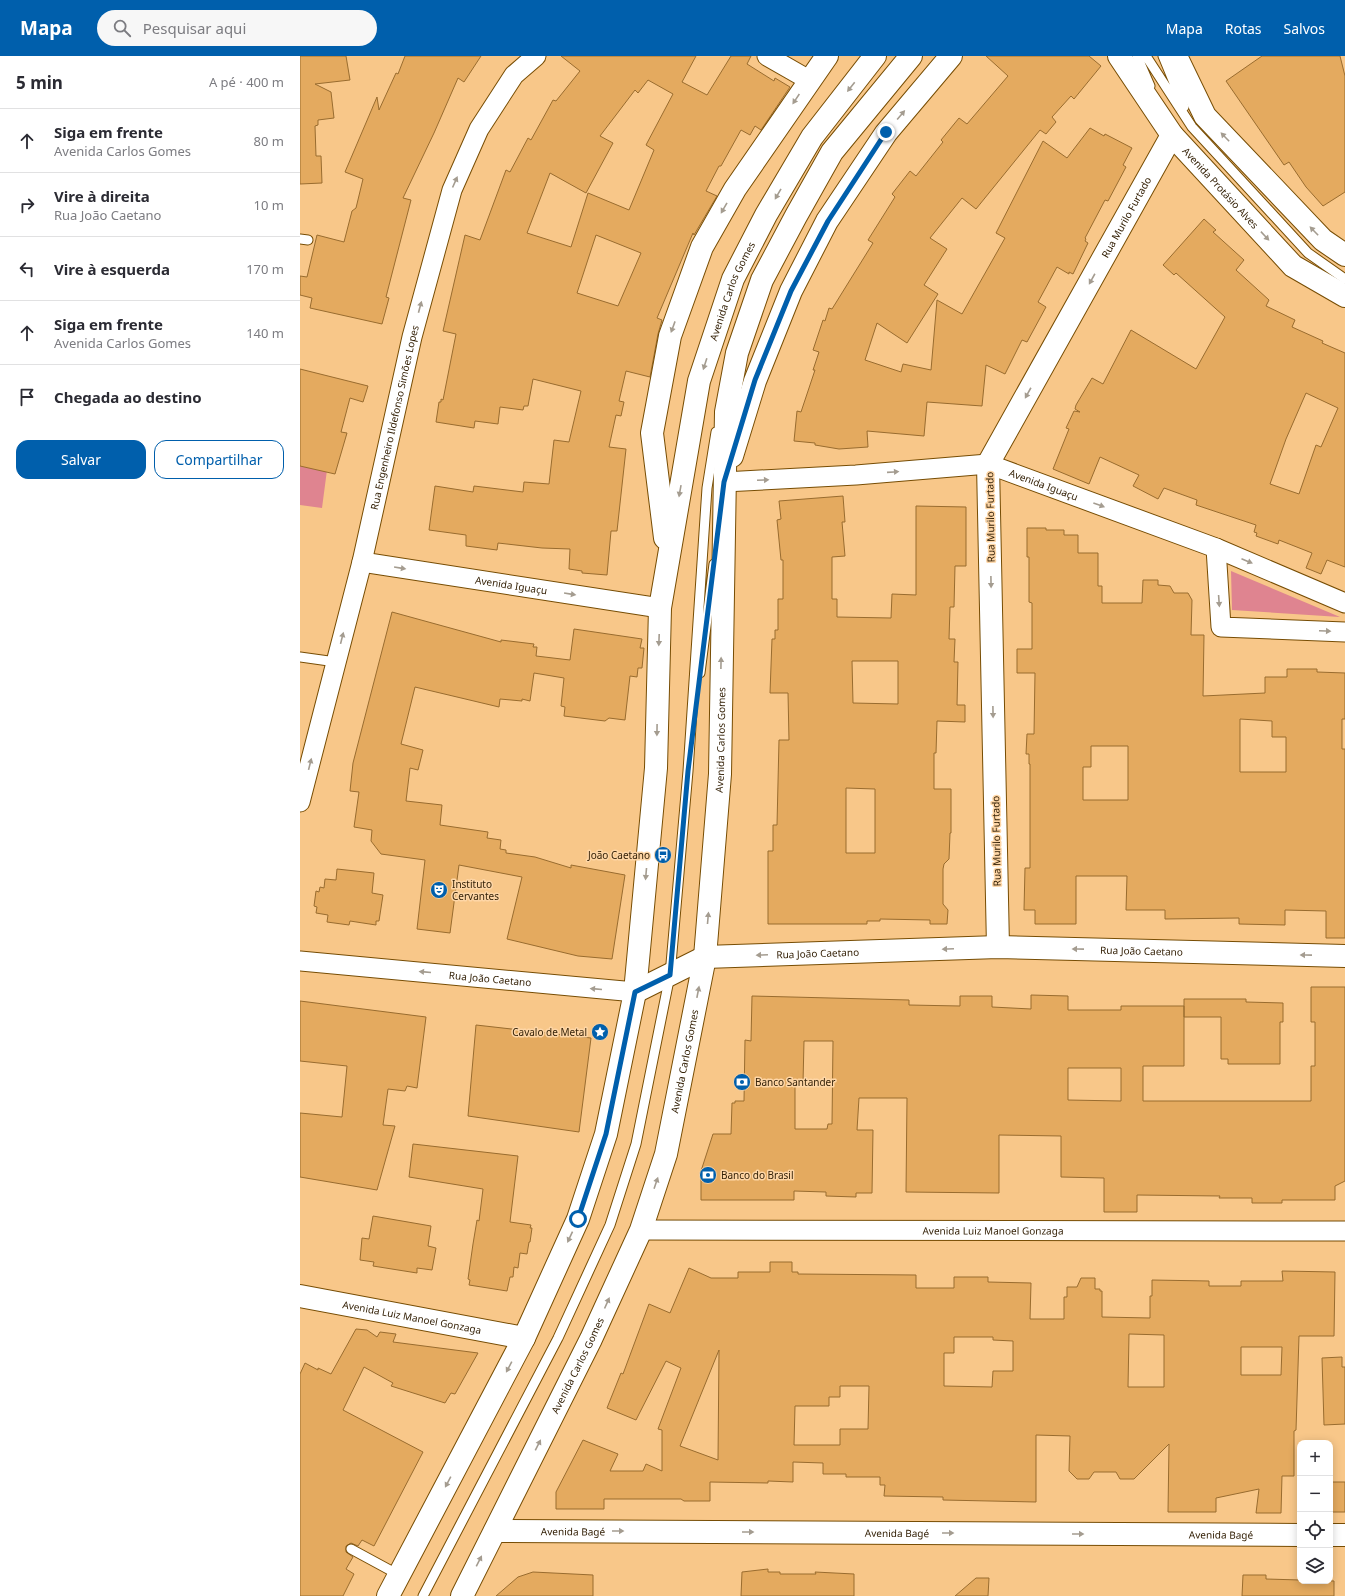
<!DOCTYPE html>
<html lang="pt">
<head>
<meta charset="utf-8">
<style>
  body { margin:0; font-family:"Noto Sans",sans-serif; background:#f7f7f7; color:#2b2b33 }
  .controls { position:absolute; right:12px; bottom:12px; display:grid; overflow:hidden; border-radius:8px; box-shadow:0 2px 10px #0003 }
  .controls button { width:36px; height:36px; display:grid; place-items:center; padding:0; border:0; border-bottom:1px solid #e1e1e2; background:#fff; color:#2b2b33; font:20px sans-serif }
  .stop { position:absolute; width:12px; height:12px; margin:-9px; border:3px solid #005fac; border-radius:50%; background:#fff }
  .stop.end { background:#005fac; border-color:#fff; box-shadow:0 1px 4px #0008 }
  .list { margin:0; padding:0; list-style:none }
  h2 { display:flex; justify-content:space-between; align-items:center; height:52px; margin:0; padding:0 16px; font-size:17px }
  h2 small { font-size:13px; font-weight:400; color:#7c7c81 }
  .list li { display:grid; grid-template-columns:26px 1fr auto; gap:12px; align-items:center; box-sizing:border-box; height:64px; padding:0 16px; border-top:1px solid #e1e1e2 }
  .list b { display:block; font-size:15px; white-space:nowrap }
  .list p { margin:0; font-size:13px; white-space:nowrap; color:#7c7c81 }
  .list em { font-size:13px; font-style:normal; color:#7c7c81 }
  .actions { display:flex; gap:8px; padding:12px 16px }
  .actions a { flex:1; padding:9px 0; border:1px solid #005fac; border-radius:12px; text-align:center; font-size:14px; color:#005fac }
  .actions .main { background:#005fac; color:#fff }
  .icon { flex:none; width:22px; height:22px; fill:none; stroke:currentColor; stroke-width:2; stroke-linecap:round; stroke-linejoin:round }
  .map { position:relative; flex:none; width:1045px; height:1540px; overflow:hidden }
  header { display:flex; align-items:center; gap:24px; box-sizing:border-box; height:56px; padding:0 20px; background:#005fac; color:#fff }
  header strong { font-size:19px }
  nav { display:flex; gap:22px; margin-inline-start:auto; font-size:14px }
  .search { width:280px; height:36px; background:#f7f7f7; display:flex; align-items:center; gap:10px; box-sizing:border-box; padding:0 14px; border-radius:22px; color:#7c7c81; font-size:15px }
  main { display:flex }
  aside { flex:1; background:#fff }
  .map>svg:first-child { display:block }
  .green { fill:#df8490 }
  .building { fill:#e4aa5f; stroke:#996c2f; fill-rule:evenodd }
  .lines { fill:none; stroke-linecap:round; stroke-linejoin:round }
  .service-casing { stroke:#774d04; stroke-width:11 }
  .minor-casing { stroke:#774d04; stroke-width:21 }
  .tertiary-casing { stroke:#774d04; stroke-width:24 }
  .primary-casing { stroke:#774d04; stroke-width:24 }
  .service { stroke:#fff; stroke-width:9 }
  .minor { stroke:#fff; stroke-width:19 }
  .tertiary { stroke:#fff; stroke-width:22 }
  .primary { stroke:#fff; stroke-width:22 }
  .oneway { fill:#a49c90 }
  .route { stroke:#005fac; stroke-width:5 }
  .labels { text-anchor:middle; stroke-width:3; stroke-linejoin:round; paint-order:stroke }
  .street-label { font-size:10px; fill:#352208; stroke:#fed6a6 }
  .poi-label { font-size:10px; fill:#352208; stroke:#fed6a6; text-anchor:start }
</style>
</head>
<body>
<header>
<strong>Mapa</strong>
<div class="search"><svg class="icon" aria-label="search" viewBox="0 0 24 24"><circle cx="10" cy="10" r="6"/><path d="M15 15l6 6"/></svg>Pesquisar aqui</div>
<nav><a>Mapa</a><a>Rotas</a><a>Salvos</a></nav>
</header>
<main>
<aside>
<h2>5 min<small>A pé · 400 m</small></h2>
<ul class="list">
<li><svg class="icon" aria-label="ahead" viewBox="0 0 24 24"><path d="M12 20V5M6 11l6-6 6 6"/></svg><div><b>Siga em frente</b><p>Avenida Carlos Gomes</p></div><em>80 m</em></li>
<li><svg class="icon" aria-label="right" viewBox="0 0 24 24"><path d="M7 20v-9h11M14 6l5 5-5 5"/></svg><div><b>Vire à direita</b><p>Rua João Caetano</p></div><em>10 m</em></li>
<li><svg class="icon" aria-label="left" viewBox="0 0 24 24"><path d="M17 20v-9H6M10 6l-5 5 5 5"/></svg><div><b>Vire à esquerda</b></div><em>170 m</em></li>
<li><svg class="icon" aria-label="ahead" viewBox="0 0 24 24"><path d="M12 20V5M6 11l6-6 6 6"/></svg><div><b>Siga em frente</b><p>Avenida Carlos Gomes</p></div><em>140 m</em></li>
<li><svg class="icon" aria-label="arrive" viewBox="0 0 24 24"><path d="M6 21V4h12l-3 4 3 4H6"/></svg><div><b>Chegada ao destino</b></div></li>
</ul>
<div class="actions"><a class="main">Salvar</a><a>Compartilhar</a></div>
</aside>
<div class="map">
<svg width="1045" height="1540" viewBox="0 0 1045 1540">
  <rect width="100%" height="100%" fill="#f8c789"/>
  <path class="green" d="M0,410L27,414L22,452L0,449Z
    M931,515L1040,561L932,554Z"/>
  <path class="building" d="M0,0H46L50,24L15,28L31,36L34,62L18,64V69L15,70L16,100H21L22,127L0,128Z
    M105,0H181L164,26L158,22L134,77L103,142L111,144L86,241L89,242L82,268L10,252L12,242L0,239V220L7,221L17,179L44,186L52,155L56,152L63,123L45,116L77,41L79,54L96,17L98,18Z
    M261,0H396L382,26L407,39L431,0H451L447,8L474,25L475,22L490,31L461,74L455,70L450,79L441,74L421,110H419L406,135L417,140L394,179L393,177L357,262L362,264L358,278L350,321L326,315L319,345L324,346L321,360L316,359L309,391L326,393L317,475H311L307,519L282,517V515L269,513L270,493L242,492L198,487L197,494L166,490V479L129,474L135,430L173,436L174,430L223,436L224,426L249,428L254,384L269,386L281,335L233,323L228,350H224L223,354L200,351L198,368L175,365L174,372L136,366L139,346H141V343L143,344L156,278L143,275L165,179L180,184L206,114L210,116L228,82L231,84L253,44L256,45L280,15ZM348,24L373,38L346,89L354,94L329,154L288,137L271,191L227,177L250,117L286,137L313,87L300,80L335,34L338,37ZM296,179L341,197L318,250L277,237Z
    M686,0H789L801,10L774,43L771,40L752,61L756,66L746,78L740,74L676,153L662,142L630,182L647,193L624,229L638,238L607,287L577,267L565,304L601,316L603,308L631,314L637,244L662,258L705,182L696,177L743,85L767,102L790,72L804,80L805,78L832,92L823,109L826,111L808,145L805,144L785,182L786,183L785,185L788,187L773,218L769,216V218L757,211L738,246L746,251L727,286L722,284L705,318L686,309L682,350L627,346L624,380L567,375L568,391L539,393L515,389V387L494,385L497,355L501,356L515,314H513L519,296L513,294L523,264L525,265L529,252L532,253L573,187L568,184L595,141L592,138L610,115L616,120L643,86L641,84L659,62L667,68L708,20Z
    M962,0H1040L1045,20V136L1023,150L1006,131L989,106L984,109L926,25Z
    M904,163L916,174L913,176L944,204L936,214L969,244L966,250L995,264L992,271L1023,285L1022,287L1045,297V511L1027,504L1021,518L1006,512L1012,497L979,484L978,488L956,480L957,477L954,476L956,469L896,449L897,444L864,432L858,443L833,430L839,419L800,401L789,428L753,413L769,373L766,372L774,355L780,356L775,353L776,349L792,322L803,328L831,274L896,313L925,261L876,217L874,219L863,209ZM1006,337L1038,352L1021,391L1016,389L999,438L970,428L986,383Z
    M0,313L68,330L63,346L50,342L41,376L47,377L35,418L0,410Z
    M543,440L545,466H542L545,500L532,501V543H537V561L591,562L592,538L616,539V450L666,451V510H655L654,551H650L649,583H655L654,606H658L657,649H665V666L637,665L636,697H634V733H651V777H650L649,803L644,808L643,813V848L648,854L647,868H630V864L580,863V865H567V868H468V795H473V769H477L479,684H489L488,637H470L472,583H475V574H478V543H483V504H481L477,464L481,463L479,445ZM552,605H598V648L553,647ZM546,732L575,733V797H546Z
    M727,472H746V474H764V479H778V497H798V530H802V547H842L843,524H858V529L870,530L874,537H888L892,544L891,579H904L903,640L965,637V621H987V613H1017V616L1045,617V663H1042V693H1045V882H1026V855L985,854V869L939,868V862L865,863V854H826L827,820H776V868H735V854H724L725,812H730V708H729V698H726L727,678H734L735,617H717V593H732V547L729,546V501H727ZM940,663L972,665V681H986V716H940ZM791,690H828V744H783V711H791Z
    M92,556L201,586V584L234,588L233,591H237L236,600L270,604L274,573L342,583L340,592H344L342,612H338L337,621L330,620L325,664L309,662L305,665L264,660L265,651L261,650L264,622L234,617L230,645L222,643V645L200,643L199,651L115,631L101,688L123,694L118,714L110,712L106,745L142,749L140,769L188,776L187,782L201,784L200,793L206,794V797L235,801L271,812V809L325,819L312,903L278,900L207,883L222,821L159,809L150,877L117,873L125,804L81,798L71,785L72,774L54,771L59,736L50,735L53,707Z
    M37,813L74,817L72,837L83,839L79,865H76V869L50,865L49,869L27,866L28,859L16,857L17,851L14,850L16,835L19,836L20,831L24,832L25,823L36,824Z
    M1011,931H1045V1125L1035,1130V1144H982V1147H952V1142H919L920,1140L837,1139V1156H804V1122L761,1121V1080L699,1079V1137L606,1136L607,1042H559L557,1074H573L572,1137H556V1141L526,1140V1136L494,1135V1144H401V1115L413,1078H431L432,1047H435V1045H444L445,984L451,985L452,940L609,944V949L660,950V940H692V951L731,953V939L768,940V954H821V950H884V1010H843V1045H1011V1010H1015V966H1011ZM504,985H533L532,1068H528L527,1073H495V1027H503ZM768,1012H821V1045L768,1044Z
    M884,943H946V946L983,947V966H980V1008H928V1003H921V961H884Z
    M0,945L126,961L117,1032L107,1030L105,1035L88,1033L83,1069L95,1070L77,1134L0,1121V1057L42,1061L47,1010L0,1005Z
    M176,969L291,982L279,1076L168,1060Z
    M113,1088L218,1100L210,1166L231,1169L230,1172H232L230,1186H229L227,1198L220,1197L218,1212L214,1211L213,1221H210L207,1235L169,1229L170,1224L168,1223L173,1188L177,1164L179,1165L183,1133L109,1121Z
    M73,1160L131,1170L128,1190L136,1192L132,1214L117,1212V1217L73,1210L74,1206L60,1204L62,1182L69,1183Z
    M470,1206H492V1216H498V1218L616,1219V1232H654V1221H688V1226L731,1227L730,1263H764V1241H767V1231H777L781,1222H795V1233H800V1235H802V1261L850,1262V1240H852V1224L909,1225V1230H941V1225H983L982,1215L1035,1216L1034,1280H999L996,1374L994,1375V1420H982L981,1457H956L959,1433L916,1442V1456H868L869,1388L834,1423H820L816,1416H794L789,1423H777L769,1415L770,1380L736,1379V1446L643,1444V1441L584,1440L585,1429H580V1421H546V1418H523V1407L493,1406V1426L468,1425V1427L410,1426V1445H384L381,1443H304V1453H256V1436L283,1384L318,1398L310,1415H343L346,1408L362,1415V1374L358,1373L381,1312L366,1305L336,1364L307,1352L321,1317L323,1318L349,1248L370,1257L389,1212L411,1222H438V1216H470ZM829,1278L864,1279V1331H828ZM654,1281H693V1284L713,1285V1315H693L692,1331L644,1330V1297H654ZM941,1291H982L981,1319H941ZM419,1294L418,1404L380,1390ZM540,1330H569L568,1373H540V1389H494L495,1350H529V1341H540Z
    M56,1273L67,1274L77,1281L80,1276L96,1278L93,1286L178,1297L155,1338L151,1337L145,1347L91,1330L93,1327L64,1311L43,1354L123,1396L74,1490L62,1484L58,1490L51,1487L46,1490V1496L53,1501L46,1513L54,1518L43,1540H0V1318L5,1307L18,1314V1312L31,1318Z
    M1042,1301V1311H1045V1368L1024,1369L1022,1302Z
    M1030,1426H1045V1456H1030Z
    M468,1513V1516H480V1518H516L515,1516L554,1518V1540H441L442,1516Z
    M233,1516L293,1519V1540H196L218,1521Z
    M943,1519H966V1523L1034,1525V1540H942Z
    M676,1522H689L688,1540H655Z"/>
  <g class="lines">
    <g class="service-casing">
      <path id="service" d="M837,0L850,30
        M846,0L892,71L1008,197L1045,223
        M863,0L884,51
        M0,183L8,184
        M0,601L36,606
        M400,617L414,508
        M51,1493L99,1519
        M123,1540L258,1282L310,1169L336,1088L370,919L388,715L407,432L416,376"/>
    </g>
    <g class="minor-casing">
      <g id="minor">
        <path d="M467,0L509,24"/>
        <path id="s1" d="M424,426L556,419L688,408L916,492L1045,547"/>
        <path d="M916,492L921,571L1045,576"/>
        <path id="s2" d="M62,506L360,552"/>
        <path id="s3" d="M0,746L62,506L112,281L152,134L179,73L214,19L236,0"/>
        <path id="s4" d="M0,905L335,936"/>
        <path id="s5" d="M341,1174L1045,1175"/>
      </g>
    </g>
    <g class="tertiary-casing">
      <g id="tertiary">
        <path id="s6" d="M698,891L688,408L872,79"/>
        <path id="s7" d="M335,936L405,901L698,891L1045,900"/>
        <path id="s8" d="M0,1240L224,1282"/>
        <path id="s9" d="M195,1475L1000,1479"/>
        <path d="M1030,1479H1045"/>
      </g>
    </g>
    <g class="primary-casing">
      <g id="primary">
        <path id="s10" d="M819,0L872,79L993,210L1045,240"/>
        <path d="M876,0L905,60L1023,184L1045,199"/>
        <path d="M432,400L455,325L491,235L527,165L586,77L651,0"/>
        <path d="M365,482L352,377L370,280L402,191L435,133L527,0"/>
        <path id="s11" d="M88,1540L224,1282L278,1163L306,1078L335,936L356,712L360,552L399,325L433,223L466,159L512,81L575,0"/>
        <path id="s12" d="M162,1540L291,1283L341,1174L366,1098L405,901L420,718L426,356L437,297L462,224L496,160L532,96L611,0"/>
      </g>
    </g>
    <use href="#service" class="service"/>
    <use href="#minor" class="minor"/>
    <use href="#tertiary" class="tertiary"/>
    <use href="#primary" class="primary"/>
  </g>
  <defs><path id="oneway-solid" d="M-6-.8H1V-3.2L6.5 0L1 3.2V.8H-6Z"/></defs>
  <g class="oneway">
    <use href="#oneway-solid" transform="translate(551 31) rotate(128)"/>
    <use href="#oneway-solid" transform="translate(496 43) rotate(124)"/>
    <use href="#oneway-solid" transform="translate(601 59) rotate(-50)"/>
    <use href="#oneway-solid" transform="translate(925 81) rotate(-134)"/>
    <use href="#oneway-solid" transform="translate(155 126) rotate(-66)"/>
    <use href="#oneway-solid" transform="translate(478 138) rotate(120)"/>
    <use href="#oneway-solid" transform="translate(424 152) rotate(120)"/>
    <use href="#oneway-solid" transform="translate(1014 175) rotate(-134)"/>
    <use href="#oneway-solid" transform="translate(965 180) rotate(47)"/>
    <use href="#oneway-solid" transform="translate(792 223) rotate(119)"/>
    <use href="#oneway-solid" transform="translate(120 251) rotate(-75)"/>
    <use href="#oneway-solid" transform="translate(373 271) rotate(110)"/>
    <use href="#oneway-solid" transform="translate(405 308) rotate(108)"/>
    <use href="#oneway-solid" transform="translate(728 337) rotate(119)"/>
    <use href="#oneway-solid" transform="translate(593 416) rotate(-4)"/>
    <use href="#oneway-solid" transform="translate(463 424) rotate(-3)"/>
    <use href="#oneway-solid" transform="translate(380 435) rotate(100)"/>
    <use href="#oneway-solid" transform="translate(799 449) rotate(20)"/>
    <use href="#oneway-solid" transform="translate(947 505) rotate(23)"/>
    <use href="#oneway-solid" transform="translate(100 512) rotate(9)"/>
    <use href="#oneway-solid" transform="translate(691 526) rotate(89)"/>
    <use href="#oneway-solid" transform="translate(270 538) rotate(9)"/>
    <use href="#oneway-solid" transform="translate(919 545) rotate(86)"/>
    <use href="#oneway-solid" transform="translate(1025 575) rotate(2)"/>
    <use href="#oneway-solid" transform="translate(42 582) rotate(-76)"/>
    <use href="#oneway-solid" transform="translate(359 584) rotate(92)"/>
    <use href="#oneway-solid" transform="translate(421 607) rotate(-89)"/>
    <use href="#oneway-solid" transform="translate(693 656) rotate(89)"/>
    <use href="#oneway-solid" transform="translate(357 674) rotate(91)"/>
    <use href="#oneway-solid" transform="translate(10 708) rotate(-76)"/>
    <use href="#oneway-solid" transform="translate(346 818) rotate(95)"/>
    <use href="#oneway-solid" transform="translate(408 862) rotate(-85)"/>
    <use href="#oneway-solid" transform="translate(648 893) rotate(178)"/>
    <use href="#oneway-solid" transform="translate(778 893) rotate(-179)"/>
    <use href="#oneway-solid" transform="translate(462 899) rotate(178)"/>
    <use href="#oneway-solid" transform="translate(1006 899) rotate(-179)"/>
    <use href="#oneway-solid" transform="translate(125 916) rotate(-175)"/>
    <use href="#oneway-solid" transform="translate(296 933) rotate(-175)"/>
    <use href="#oneway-solid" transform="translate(398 936) rotate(-79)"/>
    <use href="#oneway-solid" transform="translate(356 1127) rotate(-71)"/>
    <use href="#oneway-solid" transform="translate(270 1181) rotate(115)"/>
    <use href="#oneway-solid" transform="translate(307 1247) rotate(-66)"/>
    <use href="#oneway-solid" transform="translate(209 1311) rotate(118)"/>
    <use href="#oneway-solid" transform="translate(238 1389) rotate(-63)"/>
    <use href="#oneway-solid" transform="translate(148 1426) rotate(118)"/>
    <use href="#oneway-solid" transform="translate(318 1475)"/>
    <use href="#oneway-solid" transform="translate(448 1476)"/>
    <use href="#oneway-solid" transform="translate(648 1477)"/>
    <use href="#oneway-solid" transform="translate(778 1478)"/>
    <use href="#oneway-solid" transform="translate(179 1505) rotate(-63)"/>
  </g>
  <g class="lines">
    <path class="route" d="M278,1163L306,1078L335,936L370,919L388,715L424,426L455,324L491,235L528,165L586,76"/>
  </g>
  <defs>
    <g id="bus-disc" transform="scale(0.9)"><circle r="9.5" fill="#005fac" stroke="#fed6a6"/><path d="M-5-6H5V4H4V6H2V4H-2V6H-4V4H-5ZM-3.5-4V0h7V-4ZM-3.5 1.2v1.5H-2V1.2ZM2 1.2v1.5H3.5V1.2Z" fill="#fff"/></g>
    <g id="theatre-disc" transform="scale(0.9)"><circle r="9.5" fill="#005fac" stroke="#fed6a6"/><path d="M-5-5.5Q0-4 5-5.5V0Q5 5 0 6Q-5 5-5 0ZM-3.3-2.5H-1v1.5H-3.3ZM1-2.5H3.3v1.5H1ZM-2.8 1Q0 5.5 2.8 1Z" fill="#fff"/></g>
    <g id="sight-disc" transform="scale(0.9)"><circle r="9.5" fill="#005fac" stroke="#fed6a6"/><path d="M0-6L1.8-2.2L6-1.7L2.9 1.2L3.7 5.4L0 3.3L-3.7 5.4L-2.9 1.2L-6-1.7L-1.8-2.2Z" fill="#fff"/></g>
    <g id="bank-disc" transform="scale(0.9)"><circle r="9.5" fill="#005fac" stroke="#fed6a6"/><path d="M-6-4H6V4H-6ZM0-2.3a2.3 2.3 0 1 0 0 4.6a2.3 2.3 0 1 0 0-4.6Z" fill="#fff"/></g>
  </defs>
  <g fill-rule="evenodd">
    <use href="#bus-disc" x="363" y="799"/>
    <use href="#theatre-disc" x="139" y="834"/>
    <use href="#sight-disc" x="300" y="976"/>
    <use href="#bank-disc" x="442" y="1026"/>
    <use href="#bank-disc" x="408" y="1119"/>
  </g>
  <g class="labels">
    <g class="street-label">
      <text dy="4" stroke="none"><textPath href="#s10" startOffset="167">Avenida Protásio Alves</textPath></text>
      <text dy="4" stroke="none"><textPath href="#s6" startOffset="766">Rua Murilo Furtado</textPath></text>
      <text dy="4" stroke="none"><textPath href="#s11" startOffset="1368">Avenida Carlos Gomes</textPath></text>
      <text dy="4" stroke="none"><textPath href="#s3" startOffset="396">Rua Engenheiro Ildefonso Simões Lopes</textPath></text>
      <text dy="4" stroke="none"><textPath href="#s1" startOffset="324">Avenida Iguaçu</textPath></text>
      <text transform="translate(690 461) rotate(-91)" y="4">Rua Murilo Furtado</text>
      <text dy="4" stroke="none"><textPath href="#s2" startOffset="151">Avenida Iguaçu</textPath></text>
      <text dy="4" stroke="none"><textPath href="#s12" startOffset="906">Avenida Carlos Gomes</textPath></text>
      <text transform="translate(696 785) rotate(-91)" y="4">Rua Murilo Furtado</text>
      <text dy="4" stroke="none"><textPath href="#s7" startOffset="515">Rua João Caetano</textPath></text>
      <text dy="4" stroke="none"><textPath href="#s7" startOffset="191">Rua João Caetano</textPath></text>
      <text dy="4" stroke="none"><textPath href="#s4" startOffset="191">Rua João Caetano</textPath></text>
      <text dy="4" stroke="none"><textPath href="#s12" startOffset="582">Avenida Carlos Gomes</textPath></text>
      <text dy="4" stroke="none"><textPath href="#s5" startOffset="352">Avenida Luiz Manoel Gonzaga</textPath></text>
      <text dy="4" stroke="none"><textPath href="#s8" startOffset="114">Avenida Luiz Manoel Gonzaga</textPath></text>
      <text dy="4" stroke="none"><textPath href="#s12" startOffset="258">Avenida Carlos Gomes</textPath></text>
      <text dy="4" stroke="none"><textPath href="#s9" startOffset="78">Avenida Bagé</textPath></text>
      <text dy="4" stroke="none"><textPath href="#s9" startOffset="402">Avenida Bagé</textPath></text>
      <text dy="4" stroke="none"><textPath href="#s9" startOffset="726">Avenida Bagé</textPath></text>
    </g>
    <g class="poi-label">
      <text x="350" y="803" text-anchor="end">João Caetano</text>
      <text x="152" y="832">Instituto<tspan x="152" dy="12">Cervantes</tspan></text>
      <text x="287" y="980" text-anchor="end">Cavalo de Metal</text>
      <text x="455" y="1030">Banco Santander</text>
      <text x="421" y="1123">Banco do Brasil</text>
    </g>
  </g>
</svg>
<div class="controls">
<button>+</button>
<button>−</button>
<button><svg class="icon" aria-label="locate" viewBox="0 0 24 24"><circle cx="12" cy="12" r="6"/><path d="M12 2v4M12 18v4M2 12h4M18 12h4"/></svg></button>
<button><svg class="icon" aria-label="layers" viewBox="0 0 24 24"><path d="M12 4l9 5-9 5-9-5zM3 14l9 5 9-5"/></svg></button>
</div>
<div class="stop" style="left:278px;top:1163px"></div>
<div class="stop end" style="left:586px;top:76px"></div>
</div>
</main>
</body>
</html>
